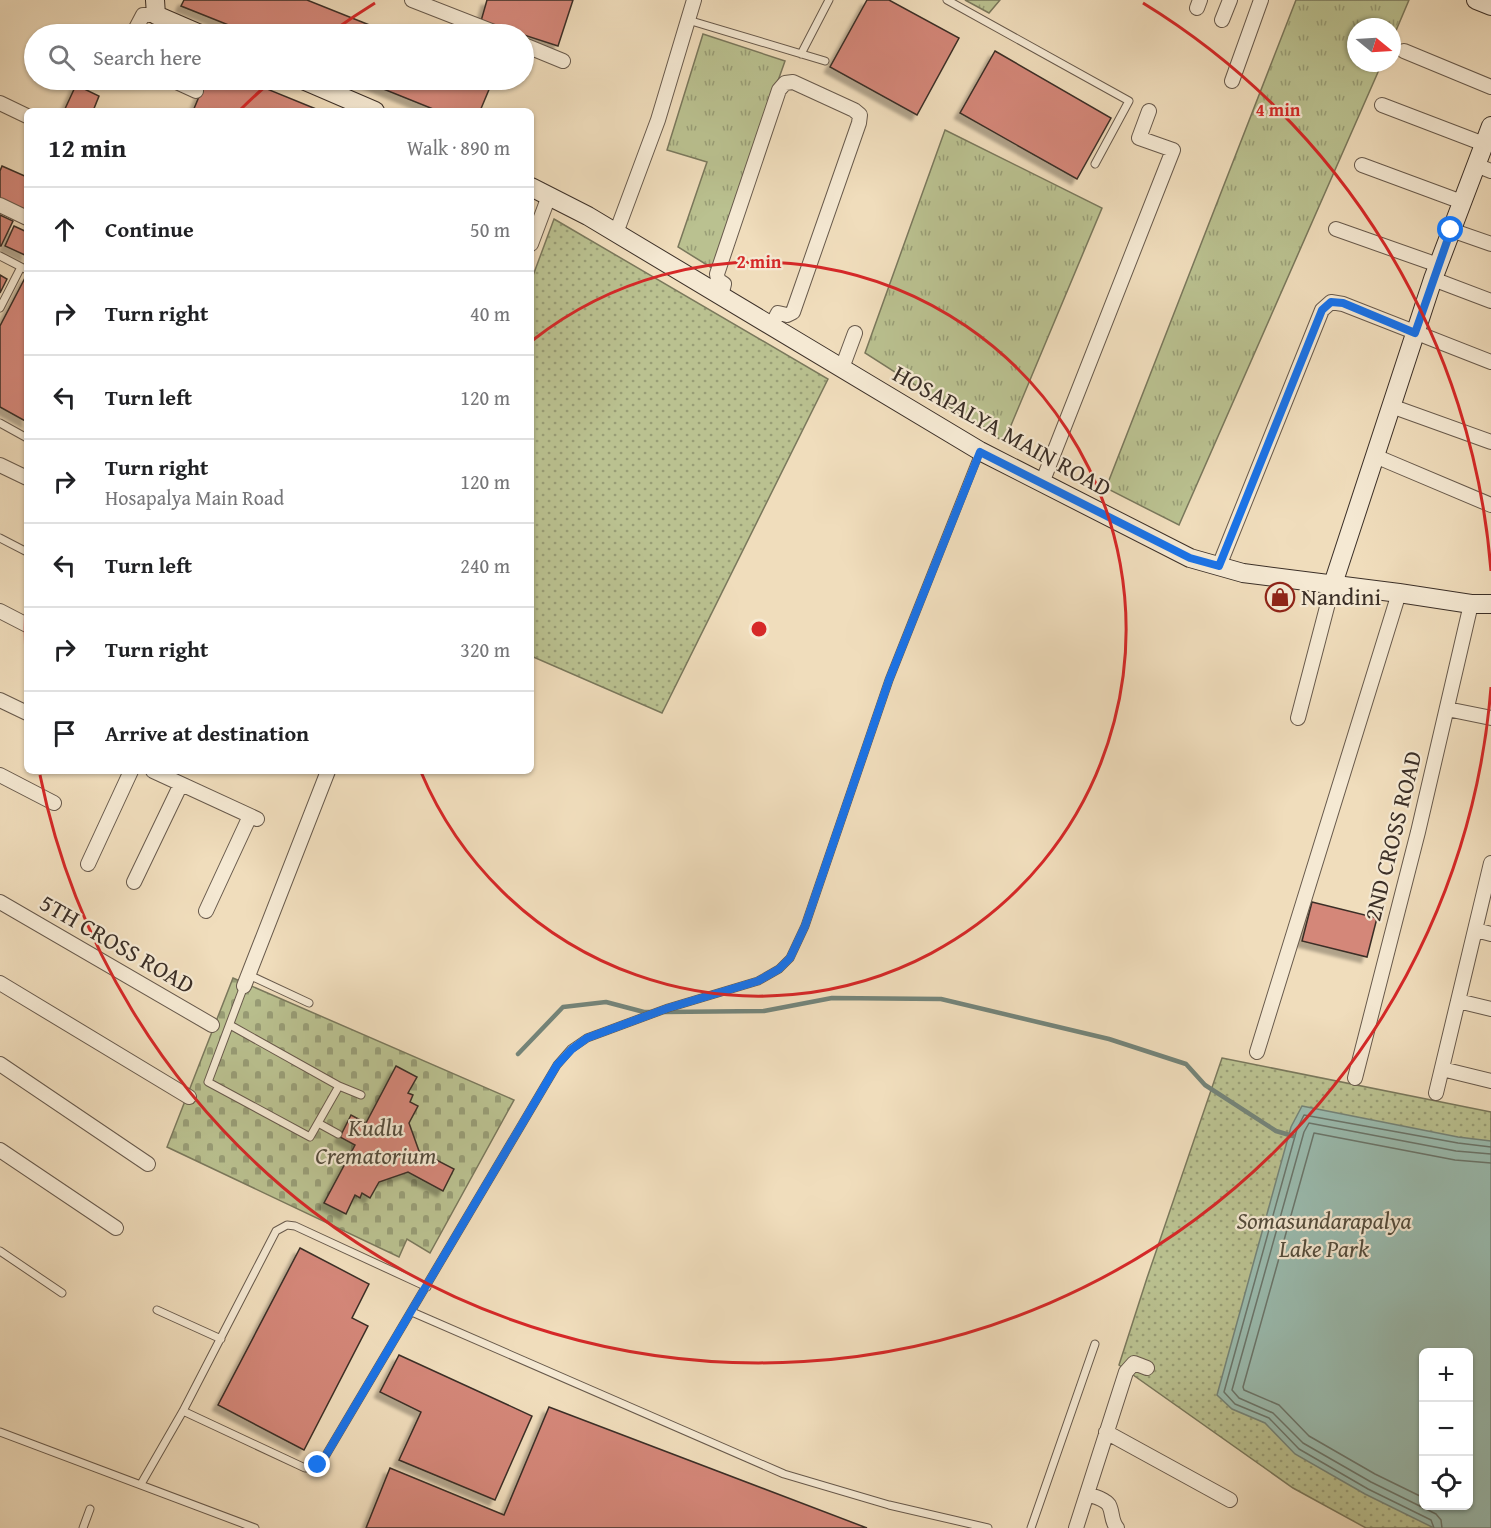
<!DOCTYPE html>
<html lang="en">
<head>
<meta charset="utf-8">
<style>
  body { margin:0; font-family:"Gentium Book Plus",serif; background:#f6f6f6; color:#202124 }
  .controls { position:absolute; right:18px; bottom:18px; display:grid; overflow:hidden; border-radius:9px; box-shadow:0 2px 4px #0004 }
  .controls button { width:54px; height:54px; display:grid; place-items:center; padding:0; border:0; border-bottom:2px solid #e0e0e0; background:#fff; color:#202124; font:30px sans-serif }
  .compass { position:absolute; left:1347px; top:18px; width:54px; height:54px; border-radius:50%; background:#fff; box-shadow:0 2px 4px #0004; rotate:108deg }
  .stop { position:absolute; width:18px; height:18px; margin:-14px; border:4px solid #1a73e8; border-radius:50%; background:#fff }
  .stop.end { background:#1a73e8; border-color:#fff; box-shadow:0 2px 6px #0008 }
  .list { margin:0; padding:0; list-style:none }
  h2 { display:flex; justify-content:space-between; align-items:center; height:78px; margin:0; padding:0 24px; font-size:26px }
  h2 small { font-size:20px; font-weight:400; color:#757577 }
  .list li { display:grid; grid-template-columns:39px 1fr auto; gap:18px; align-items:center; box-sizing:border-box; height:84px; padding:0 24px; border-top:2px solid #e0e0e0 }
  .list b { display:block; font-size:22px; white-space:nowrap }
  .list p { margin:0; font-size:20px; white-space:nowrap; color:#757577 }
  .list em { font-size:20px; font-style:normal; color:#757577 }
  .icon { flex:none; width:33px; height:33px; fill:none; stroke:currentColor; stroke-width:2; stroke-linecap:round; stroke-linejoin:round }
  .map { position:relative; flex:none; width:1491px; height:1528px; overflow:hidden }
  .search { position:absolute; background:#fff; box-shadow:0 2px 4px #0004; left:24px; top:24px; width:510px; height:66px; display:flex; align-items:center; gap:15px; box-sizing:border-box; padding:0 21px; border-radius:33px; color:#757577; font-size:22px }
  .panel { position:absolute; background:#fff; box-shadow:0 2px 4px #0004; left:24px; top:108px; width:510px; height:666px; border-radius:9px }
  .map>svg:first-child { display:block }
  .grass { fill:url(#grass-tufts); stroke:#7a785c; stroke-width:1.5 }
  .cemetery { fill:url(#cemetery-stones); stroke:#7a785c; stroke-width:1.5 }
  .park { fill:url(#park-dots); stroke:#7a785c; stroke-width:1.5; fill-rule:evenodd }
  .water { fill:#9abcb0; stroke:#748479; stroke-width:1.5; fill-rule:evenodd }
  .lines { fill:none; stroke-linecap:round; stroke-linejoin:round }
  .shore { stroke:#6a766c; stroke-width:1.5 }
  .stream { stroke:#748479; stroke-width:4.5 }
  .building { fill:#d48779; stroke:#3b2f27; stroke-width:1.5; filter:url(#shadow) }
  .lane-casing { stroke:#685a4c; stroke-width:9 }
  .street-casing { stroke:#685a4c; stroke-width:16 }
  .secondary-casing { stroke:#3b2f27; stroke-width:20 }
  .lane { stroke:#f5e9d3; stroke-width:7 }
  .street { stroke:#f5e9d3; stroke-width:14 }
  .secondary { stroke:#f5e9d3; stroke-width:18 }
  .route { stroke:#1a73e8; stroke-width:8 }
  .ring { fill:none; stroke:#d62828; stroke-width:3 }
  .labels { text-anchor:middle; stroke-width:4.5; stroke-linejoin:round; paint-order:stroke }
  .street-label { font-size:24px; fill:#3b2f27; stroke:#f5e9d3 }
  .poi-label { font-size:24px; fill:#3b2f27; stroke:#f5e9d3; text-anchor:start }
  .park-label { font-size:24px; font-style:italic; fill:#544c3c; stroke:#f5e9d3 }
  .centre { fill:#d62828; stroke:#f5e9d3; stroke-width:3 }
  .ring-label { font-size:18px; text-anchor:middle; font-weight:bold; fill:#d62828; stroke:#f5e9d3; stroke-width:4.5; stroke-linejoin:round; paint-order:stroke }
</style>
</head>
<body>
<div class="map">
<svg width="1491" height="1528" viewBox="0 0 1491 1528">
  <defs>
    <pattern id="grass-tufts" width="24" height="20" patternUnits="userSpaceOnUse" patternTransform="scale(1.5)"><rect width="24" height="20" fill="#bac190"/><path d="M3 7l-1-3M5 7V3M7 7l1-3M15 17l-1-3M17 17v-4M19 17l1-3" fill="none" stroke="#989d76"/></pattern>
    <pattern id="cemetery-stones" width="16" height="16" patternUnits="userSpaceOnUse" patternTransform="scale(1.5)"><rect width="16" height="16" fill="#bac190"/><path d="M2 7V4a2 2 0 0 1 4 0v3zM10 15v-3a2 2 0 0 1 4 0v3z" fill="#989d76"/></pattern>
    <pattern id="park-dots" width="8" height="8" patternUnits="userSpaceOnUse" patternTransform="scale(1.5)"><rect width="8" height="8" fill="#bac190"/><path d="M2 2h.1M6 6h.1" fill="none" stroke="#989d76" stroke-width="1.8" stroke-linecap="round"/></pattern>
    <filter id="shadow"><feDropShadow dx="-5.5" dy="5.5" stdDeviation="1.5" flood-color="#0004"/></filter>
  </defs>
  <rect width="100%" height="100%" fill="#f0ddbc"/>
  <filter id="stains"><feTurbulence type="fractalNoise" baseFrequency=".00333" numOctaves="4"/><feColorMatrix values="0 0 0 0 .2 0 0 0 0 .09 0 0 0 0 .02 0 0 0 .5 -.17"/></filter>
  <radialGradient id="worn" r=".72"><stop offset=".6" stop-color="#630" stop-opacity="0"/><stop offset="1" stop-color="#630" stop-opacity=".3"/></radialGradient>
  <path class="grass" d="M965,0H1000L989,13Z
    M1296,0H1409L1392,40V27H1356V63H1382L1179,525L1106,488Z
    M703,34L785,61L712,268L678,247L707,162L667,150Z
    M945,130L1102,208L1004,442L865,353Z"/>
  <path class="cemetery" d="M233,978L514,1100L430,1253L407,1239L399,1257L167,1147Z"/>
  <path class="park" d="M554,219L828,379L662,713L531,656V281Z
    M1222,1058L1491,1112V1528H1366L1293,1488L1119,1365L1147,1278ZM1424,1352H1468V1506H1424Z"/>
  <path class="water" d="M1302,1106L1458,1137L1491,1141V1528H1434L1365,1494L1295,1454L1265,1423L1232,1409L1217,1395L1291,1127ZM1424,1352H1468V1506H1424Z"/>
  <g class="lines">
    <path class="shore" d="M1424,1498L1375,1474L1309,1436L1279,1405L1244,1390L1243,1387L1314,1133L1455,1160L1491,1163
      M1434,1528L1431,1520L1368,1489L1299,1449L1269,1418L1235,1404L1224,1392L1297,1129L1304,1115L1458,1143L1491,1147
      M1442,1528L1441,1520L1436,1514L1371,1482L1303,1443L1273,1413L1239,1398L1232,1390L1304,1132L1309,1123L1456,1151L1491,1154"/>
    <path class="stream" d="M664,1012L764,1011L832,998L941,999L1109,1039L1186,1064L1205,1085L1276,1131L1293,1136
      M518,1054L563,1007L606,1002L644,1012H652"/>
  </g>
  <path class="building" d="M184,0H307L392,34H251L181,6Z
    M487,0H573L558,46L481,21Z
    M867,0H889L959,38L917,115L830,67Z
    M995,51L1111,118L1077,179L960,113Z
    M206,80H245L321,111H193Z
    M361,80H493L480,111H438Z
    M76,85L99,96L93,111H64Z
    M2,166L27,177V213L0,200V171Z
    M0,215L13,221L1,246H0Z
    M14,226L27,232V256L5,246Z
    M0,275L7,279L0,293Z
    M26,276H27V422L0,407V326Z
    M1312,902L1377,918L1367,957L1302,941Z
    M396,1066L417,1077L408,1093L413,1095L410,1102L418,1106L409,1123L419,1151L454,1169L443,1191L408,1172L379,1182L370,1198L362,1193L360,1198L355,1195L346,1214L324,1203L355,1145L340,1137L351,1115L366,1123Z
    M300,1248L369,1284L352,1318L368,1326L304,1450L218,1405Z
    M399,1355L532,1416L495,1500L399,1460L421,1412L380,1392Z
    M549,1407L867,1528H366L390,1468L504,1515Z"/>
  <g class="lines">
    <g class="lane-casing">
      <path id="lane" d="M947,0L1129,101L1095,164
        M688,20L825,61
        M801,54L829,0
        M0,256L27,270
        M0,308L21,267
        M0,423L27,438
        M0,538L27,552
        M249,975L309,1003
        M230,1025L339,1086L310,1137L208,1082L244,986
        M339,1086L361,1095
        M318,1123L338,1134
        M0,1251L62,1293
        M157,1310L221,1339
        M412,1312L784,1474L889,1505L988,1528
        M183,1411L305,1468L318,1465L326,1455L557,1065L571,1049L587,1038L668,1008L758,981L779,969L790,958L805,926L889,680L980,451
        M0,1432L255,1528
        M141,1484L183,1411L276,1231L287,1225L295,1226L427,1287
        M83,1528L90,1509
        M1031,1528L1095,1344"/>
    </g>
    <g class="street-casing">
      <path id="street" d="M412,0L499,34
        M1197,8L1200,0
        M1222,20L1230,0
        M133,34L143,15H156
        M524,45L563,61
        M1404,51L1491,87
        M172,80L196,91
        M1232,81L1261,0
        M0,103L27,116
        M1382,105L1484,144
        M1362,165L1462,202
        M1476,165L1491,171
        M0,205L27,218
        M1336,229L1438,265
        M1451,230L1491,244
        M616,233L658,120L694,0
        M531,244L549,196
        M1433,279L1491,301
        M721,296L724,284L718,280L717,274L779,90L785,83L793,82L854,110L860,115L859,123L793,312L787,315L778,313L771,326
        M842,368L855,333
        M1391,406L1491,442
        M1375,456L1491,505
        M0,465L27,478
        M1042,483L1173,150L1139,138L1149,111
        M1219,566L1322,310L1331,302L1343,304L1491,362
        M0,611L27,625
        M0,700L27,713
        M1447,709L1491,718
        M1298,718L1333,584
        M153,771L257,819
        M0,775L54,803
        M88,864L131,771
        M134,882L181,784
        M0,902L212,1025
        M206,911L250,816
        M1476,930L1491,934
        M0,983L189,1097
        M244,986L328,771
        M1458,1001L1491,1009
        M1257,1052L1399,593
        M0,1064L148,1164
        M1442,1069L1491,1081
        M1355,1078L1418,832L1471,604
        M1436,1093L1491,863
        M0,1150L116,1228
        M1106,1432L1230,1500
        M1087,1494C1093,1496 1105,1499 1109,1505C1113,1513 1111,1521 1117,1528
        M1076,1528L1126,1372L1134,1363L1147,1368"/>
    </g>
    <g class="secondary-casing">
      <path id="secondary" d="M155,0L156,15L200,34
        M1476,0L1491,6
        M303,80L375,111
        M531,187L588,216L980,451L1190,558L1243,573L1399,593L1471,604H1491
        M1333,584L1433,279L1491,126"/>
    </g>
    <use href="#lane" class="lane"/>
    <use href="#street" class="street"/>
    <use href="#secondary" class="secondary"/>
  </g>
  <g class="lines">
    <path class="route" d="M318,1465L326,1455L557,1065L572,1049L587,1038L668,1008L758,981L779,969L790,958L805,926L889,680L980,452L1190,558L1219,566L1322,310L1331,302L1343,303L1415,333L1451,230"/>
  </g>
  <g class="ring">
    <path d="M533 340A367 367 0 1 1 421 772"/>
    <path d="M1491 687A734 734 0 0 1 40 775M27 680A734 734 0 0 1 27 578M240 110A734 734 0 0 1 268 84M333 31A734 734 0 0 1 375 3M1143 3A734 734 0 0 1 1491 571"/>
  </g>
  <defs>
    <g id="shop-ring" transform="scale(1.5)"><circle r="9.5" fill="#f5e9d3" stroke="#8f2418" stroke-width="1.5"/><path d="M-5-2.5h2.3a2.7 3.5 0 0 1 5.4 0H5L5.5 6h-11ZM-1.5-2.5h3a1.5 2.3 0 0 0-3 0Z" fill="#8f2418"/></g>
  </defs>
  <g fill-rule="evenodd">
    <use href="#shop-ring" x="1280" y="597"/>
  </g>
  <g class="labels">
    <g class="street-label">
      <text transform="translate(1002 431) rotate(29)" y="8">HOSAPALYA MAIN ROAD</text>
      <text transform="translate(1393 836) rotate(-76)" y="8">2ND CROSS ROAD</text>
      <text transform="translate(117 944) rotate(30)" y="8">5TH CROSS ROAD</text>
    </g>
    <g class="poi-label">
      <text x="1301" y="605">Nandini</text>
    </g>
    <g class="park-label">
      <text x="376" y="1136">Kudlu<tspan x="376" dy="28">Crematorium</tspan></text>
      <text x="1324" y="1229">Somasundarapalya<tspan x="1324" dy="28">Lake Park</tspan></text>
    </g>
  </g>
  <circle cx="759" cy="629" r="9" class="centre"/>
  <g class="ring-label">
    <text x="1278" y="116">4 min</text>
    <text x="759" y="268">2 min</text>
  </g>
  <rect width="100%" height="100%" filter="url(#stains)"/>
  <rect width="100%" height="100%" fill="url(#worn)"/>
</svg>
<div class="controls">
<button>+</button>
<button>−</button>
<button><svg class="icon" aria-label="locate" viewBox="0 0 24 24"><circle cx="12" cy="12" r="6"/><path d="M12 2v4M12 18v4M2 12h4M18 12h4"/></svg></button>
</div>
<svg class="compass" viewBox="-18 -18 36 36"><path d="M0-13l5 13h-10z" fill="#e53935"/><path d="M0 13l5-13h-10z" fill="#757577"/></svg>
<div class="stop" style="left:1451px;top:230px"></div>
<div class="stop end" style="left:318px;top:1465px"></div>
<div class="search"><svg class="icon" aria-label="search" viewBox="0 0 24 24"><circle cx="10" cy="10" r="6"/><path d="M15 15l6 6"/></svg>Search here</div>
<section class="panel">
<h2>12 min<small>Walk · 890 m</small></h2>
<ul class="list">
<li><svg class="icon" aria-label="ahead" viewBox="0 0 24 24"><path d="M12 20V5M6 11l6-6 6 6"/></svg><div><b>Continue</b></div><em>50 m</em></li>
<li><svg class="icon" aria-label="right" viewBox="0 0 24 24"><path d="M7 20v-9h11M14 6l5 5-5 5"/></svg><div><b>Turn right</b></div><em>40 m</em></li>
<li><svg class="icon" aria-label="left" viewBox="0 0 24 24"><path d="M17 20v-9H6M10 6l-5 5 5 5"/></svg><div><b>Turn left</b></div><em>120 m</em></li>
<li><svg class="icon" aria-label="right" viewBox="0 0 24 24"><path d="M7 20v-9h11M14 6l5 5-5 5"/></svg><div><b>Turn right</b><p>Hosapalya Main Road</p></div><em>120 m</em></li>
<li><svg class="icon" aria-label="left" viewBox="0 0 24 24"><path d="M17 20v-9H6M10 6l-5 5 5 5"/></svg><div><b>Turn left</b></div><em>240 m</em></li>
<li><svg class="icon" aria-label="right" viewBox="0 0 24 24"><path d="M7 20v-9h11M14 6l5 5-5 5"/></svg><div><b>Turn right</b></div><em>320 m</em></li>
<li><svg class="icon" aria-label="arrive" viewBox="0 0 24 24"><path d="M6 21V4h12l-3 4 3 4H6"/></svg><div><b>Arrive at destination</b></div></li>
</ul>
</section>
</div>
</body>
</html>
